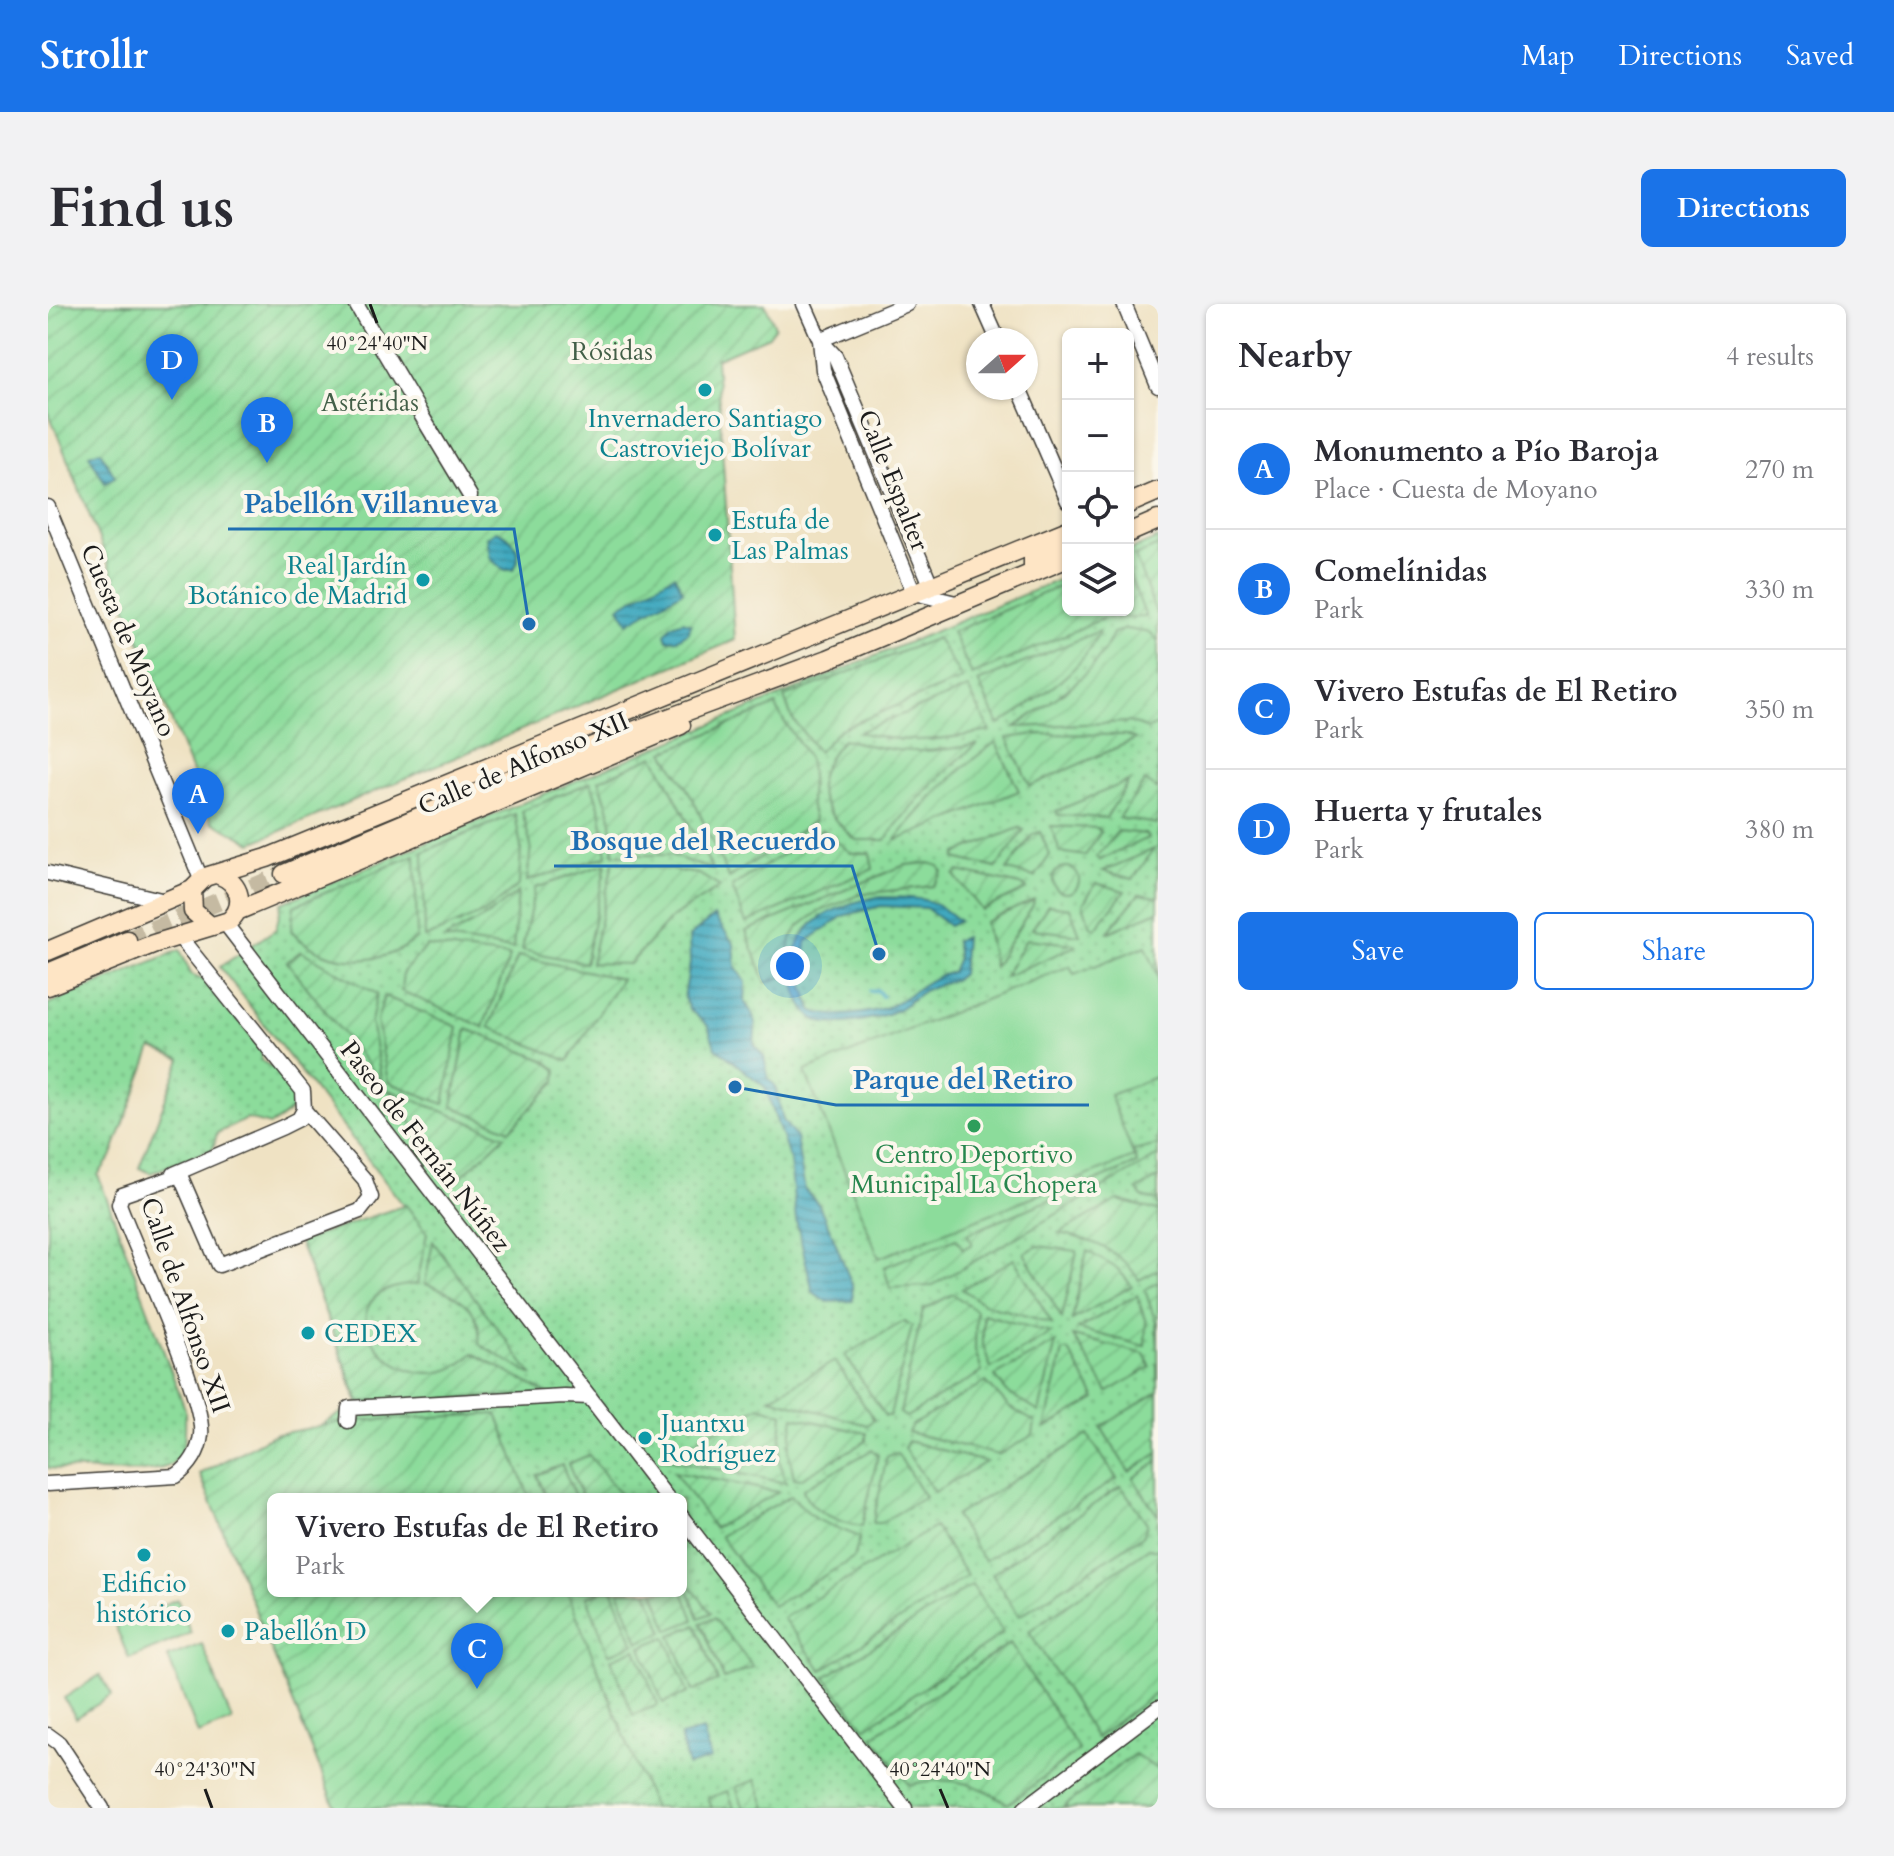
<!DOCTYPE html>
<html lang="en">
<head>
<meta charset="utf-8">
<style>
  body { margin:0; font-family:Cardo,serif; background:#f2f2f3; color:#2b2b33 }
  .controls { position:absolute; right:24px; top:24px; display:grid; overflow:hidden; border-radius:12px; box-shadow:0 2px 6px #0004 }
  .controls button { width:72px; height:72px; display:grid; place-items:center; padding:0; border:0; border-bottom:2px solid #e1e1e2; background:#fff; color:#2b2b33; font:40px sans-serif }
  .compass { position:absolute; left:918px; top:24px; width:72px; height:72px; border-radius:50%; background:#fff; box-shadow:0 2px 6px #0004; rotate:69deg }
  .you { position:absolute; left:742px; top:662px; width:28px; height:28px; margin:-20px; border:6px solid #fff; border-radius:50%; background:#1a73e8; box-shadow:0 0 0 12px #1a73e833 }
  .badge { display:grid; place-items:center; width:52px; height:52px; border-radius:50%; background:#1a73e8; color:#fff; font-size:26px; font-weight:700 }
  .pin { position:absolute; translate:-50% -66px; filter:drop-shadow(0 2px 4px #0008) }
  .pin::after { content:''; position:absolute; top:42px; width:28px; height:24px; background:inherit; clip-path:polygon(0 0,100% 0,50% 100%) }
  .popup { position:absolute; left:219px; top:1189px; width:420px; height:104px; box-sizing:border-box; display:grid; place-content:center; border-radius:12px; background:#fff; filter:drop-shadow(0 2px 6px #0005); font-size:26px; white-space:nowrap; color:#7c7c81 }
  .popup b { font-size:30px; color:#2b2b33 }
  .popup::after { content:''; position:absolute; left:50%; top:100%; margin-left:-16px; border:16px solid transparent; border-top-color:#fff }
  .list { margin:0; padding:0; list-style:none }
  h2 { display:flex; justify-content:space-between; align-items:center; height:104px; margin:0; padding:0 32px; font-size:34px }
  h2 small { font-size:26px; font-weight:400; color:#7c7c81 }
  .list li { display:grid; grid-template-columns:52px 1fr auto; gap:24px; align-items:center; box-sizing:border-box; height:120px; padding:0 32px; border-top:2px solid #e1e1e2 }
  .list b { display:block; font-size:30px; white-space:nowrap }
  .list p { margin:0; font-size:26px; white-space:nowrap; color:#7c7c81 }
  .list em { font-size:26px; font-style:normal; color:#7c7c81 }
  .actions { display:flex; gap:16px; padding:24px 32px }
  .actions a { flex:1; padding:18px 0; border:2px solid #1a73e8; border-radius:12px; text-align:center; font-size:28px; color:#1a73e8 }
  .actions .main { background:#1a73e8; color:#fff }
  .icon { flex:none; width:44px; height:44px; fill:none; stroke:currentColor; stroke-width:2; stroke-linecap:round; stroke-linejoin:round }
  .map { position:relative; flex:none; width:1110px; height:1504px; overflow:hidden; border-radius:12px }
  header { display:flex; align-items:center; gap:48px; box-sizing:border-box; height:112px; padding:0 40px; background:#1a73e8; color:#fff }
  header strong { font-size:38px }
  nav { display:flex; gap:44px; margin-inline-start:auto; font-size:28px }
  .intro { display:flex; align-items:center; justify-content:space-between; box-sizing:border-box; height:192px; padding:0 48px }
  h1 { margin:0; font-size:56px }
  .button { padding:20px 36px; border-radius:12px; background:#1a73e8; color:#fff; font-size:28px; font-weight:700 }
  main { display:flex; gap:48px; padding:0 48px }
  aside { flex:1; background:#fff; border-radius:12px; box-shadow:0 2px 6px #0004 }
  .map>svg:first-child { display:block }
  .grass { fill:url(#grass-dots); stroke:#547c5c; stroke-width:2; fill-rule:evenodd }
  .garden { fill:url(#garden-furrows); stroke:#547c5c; stroke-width:2 }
  .pitch { fill:#8cdc9b; stroke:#547c5c; stroke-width:2 }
  .water { fill:url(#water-rules); stroke:#2e626e; stroke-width:2 }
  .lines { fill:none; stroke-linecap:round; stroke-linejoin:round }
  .stream { stroke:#3fa9bf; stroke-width:4 }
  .secondary-tunnel { stroke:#c5baa2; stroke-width:18; stroke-dasharray:18 9; stroke-linecap:butt }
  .street-casing { stroke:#3c3a35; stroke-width:17 }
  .secondary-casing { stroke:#3c3a35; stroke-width:21 }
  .street { stroke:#fff; stroke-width:14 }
  .secondary { stroke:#fee5c5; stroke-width:18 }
  .ticks { fill:none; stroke:#1c1c1c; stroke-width:3 }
  .culture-dot { fill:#0f9aa8; stroke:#fbf7ec; stroke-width:3 }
  .leisure-dot { fill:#2e9e5b; stroke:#fbf7ec; stroke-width:3 }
  .labels { text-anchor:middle; stroke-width:8; stroke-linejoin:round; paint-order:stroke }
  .park-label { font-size:26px; fill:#435f48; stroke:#fbf7ec }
  .culture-label { font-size:26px; fill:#0d838f; stroke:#fbf7ec; text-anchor:start }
  .street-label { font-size:26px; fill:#1c1c1c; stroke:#fbf7ec }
  .leisure-label { font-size:26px; fill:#27864d; stroke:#fbf7ec }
  .ticks-label { font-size:20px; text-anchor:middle; fill:#1c1c1c; stroke:#fbf7ec; stroke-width:8; stroke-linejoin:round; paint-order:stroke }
  .leader { fill:none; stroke:#1f6fb2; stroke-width:3 }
  .callout-dot { fill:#1f6fb2; stroke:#fbf7ec; stroke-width:3 }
  .callout-label { font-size:28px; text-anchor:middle; font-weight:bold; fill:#1f6fb2; stroke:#fbf7ec; stroke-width:8; stroke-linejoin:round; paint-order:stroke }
</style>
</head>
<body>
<header>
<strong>Strollr</strong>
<nav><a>Map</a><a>Directions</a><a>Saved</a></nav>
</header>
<div class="intro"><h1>Find us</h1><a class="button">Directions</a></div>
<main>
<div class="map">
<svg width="1110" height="1504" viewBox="0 0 1110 1504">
  <defs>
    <pattern id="grass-dots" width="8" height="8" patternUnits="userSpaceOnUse" patternTransform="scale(2)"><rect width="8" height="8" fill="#8cdc9b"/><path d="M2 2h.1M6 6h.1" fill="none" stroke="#78bc85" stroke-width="1.8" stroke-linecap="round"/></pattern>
    <pattern id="garden-furrows" width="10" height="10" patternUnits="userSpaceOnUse" patternTransform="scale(2)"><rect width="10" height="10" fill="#8cdc9b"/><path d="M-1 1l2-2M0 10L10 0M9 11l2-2" fill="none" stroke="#78bc85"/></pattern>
    <pattern id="water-rules" width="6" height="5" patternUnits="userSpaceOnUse" patternTransform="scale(2)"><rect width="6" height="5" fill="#3fa9bf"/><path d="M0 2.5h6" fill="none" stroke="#34899a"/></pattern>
  </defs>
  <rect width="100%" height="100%" fill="#fbf7ec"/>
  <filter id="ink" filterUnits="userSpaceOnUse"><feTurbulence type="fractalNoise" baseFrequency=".0125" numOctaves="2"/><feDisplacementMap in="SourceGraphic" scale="16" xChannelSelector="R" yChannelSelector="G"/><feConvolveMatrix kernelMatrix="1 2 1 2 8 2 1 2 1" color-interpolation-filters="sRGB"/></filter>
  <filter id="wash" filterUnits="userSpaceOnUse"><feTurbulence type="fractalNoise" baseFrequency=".006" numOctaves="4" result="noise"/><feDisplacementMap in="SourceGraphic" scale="32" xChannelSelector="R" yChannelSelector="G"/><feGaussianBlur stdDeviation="1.8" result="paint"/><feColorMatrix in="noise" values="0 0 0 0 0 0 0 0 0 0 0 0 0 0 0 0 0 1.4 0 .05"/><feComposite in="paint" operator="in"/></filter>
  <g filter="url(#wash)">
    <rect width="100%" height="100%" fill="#efe2c3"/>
    <path class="grass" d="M1110,234V1504H288L152,1170L225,1131L268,1124L310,1099L251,937L356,902L172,663L228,625L234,599L1020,272V306H1080V247ZM225,1195H633V1287H225Z
      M132,646L143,670L163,678L214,746L213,756C219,762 223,761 230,765C264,787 250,806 222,821L199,815L169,829L165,845L103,869L91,864L133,755L104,744L63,853L50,871L137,1105C137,1123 140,1146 125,1159C107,1174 25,1165 0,1164V700Z"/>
    <path class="garden" d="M0,0H717L727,22L721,32L668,55L687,336L204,539L164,518L0,107Z
      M1110,242V305L1108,309L1087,252Z
      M1080,267L1098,313L1056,314L924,371L904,328L1020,279V306H1080Z
      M1078,325L1103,329L1110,338V421L1100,425L1081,418L967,423C1002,398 1049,371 1065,329Z
      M1051,327C1035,369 986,396 951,421L930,378Z
      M889,334L914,375L792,425L770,448L744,414L736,393Z
      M920,384L942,427C895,436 857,441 810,428Z
      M728,401C734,421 760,445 762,461C766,485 757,491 767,517L681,574L644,493L616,448Z
      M988,430L1078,431L1088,435L982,482L959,434Z
      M795,435C846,449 878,451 930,440C893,468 864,499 837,536H808C769,502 757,477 795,435Z
      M948,438L971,487L847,537C877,497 907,467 948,438Z
      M606,452L665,566L622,551H566L562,509L551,476Z
      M1081,477L1058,514L1010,511L1008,507Z
      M1097,477L1110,486V520L1071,514Z
      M543,478L553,509L559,552L479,577L483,542L474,507Z
      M467,510L473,543L471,581L437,608L377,634L375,548Z
      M1003,522L1049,524L1053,528L1037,552L1012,548Z
      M971,524L976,526L948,564L907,554L909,549Z
      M774,525L803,549H822L825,565L698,619L684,583Z
      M1070,527L1098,530L1100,534L1052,556L1048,553Z
      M992,528L1002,551L987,573L959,566L985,530Z
      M1106,545L1085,575L1055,567Z
      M367,551L369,634C335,665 274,663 243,626L246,602Z
      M565,558L651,570L672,583L622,615L582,660L543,659Z
      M881,559L891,562L894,568L885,582L813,590L770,608L750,623L743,635L737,672L718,679L698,627L857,561Z
      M558,560L537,659L474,646L487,584Z
      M1005 576a13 13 0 1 1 26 0a13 13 0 1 1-26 0Z
      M910,567L977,582L979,585L934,606L906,571Z
      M1048,579L1077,587L1047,625L1042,621L1035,600Z
      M470,588L465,645L396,635L439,612Z
      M1091,590L1110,593V607L1059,629Z
      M986,596L985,601L946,663L937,618Z
      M1000,601L1022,604L1032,631L984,625Z
      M978,635L1026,640L1028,642L956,673Z
      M379,642L462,652L435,723L353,687L355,668Z
      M253,647L329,690L323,718L334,779L239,658Z
      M470,652L573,675L520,757L441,723Z
      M336,692L410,723L396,800L340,778L329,717Z
      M419,725L496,756L509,766L508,777L462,826L404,802Z
      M341,786L457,832L406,879Z
      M1110,841V852L883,982L842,984L836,963L908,934L915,945L924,940L919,930L1089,860L1085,847Z
      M1110,874V897L1094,893L1089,886Z
      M1070,896L1110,907V966L1091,976C1072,946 1045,936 1011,929Z
      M358,901L379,929L369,980C254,987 359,1118 425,1049L499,1090L311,1098L251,937Z
      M385,937L386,939L485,1072L431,1040C435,1003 409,990 377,980Z
      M990,942L1029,947L1014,1014L976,949Z
      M1039,947L1070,965L1084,982L1024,1016Z
      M966,955L1004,1019L936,1000L914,985Z
      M1110,978V1044L1108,1019L1097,986Z
      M905,990L928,1007L927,1046L934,1068L858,1113L852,1109L875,1006Z
      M1089,991L1098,1019L1097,1042L1030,1025Z
      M935,1010L1003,1029L943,1064L935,1041Z
      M857,1017L864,1022L842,1112H837L797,1051Z
      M1025,1032L1096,1050L1103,1063L1060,1088Z
      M1008,1038L991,1108L959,1088L947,1072Z
      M1015,1047H1021L1048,1095L997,1124Z
      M787,1057L826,1116L819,1121L722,1094Z
      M938,1078L961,1103L987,1118L985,1131L950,1151L860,1128L864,1121Z
      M1110,1088V1149L1081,1168L1053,1123Z
      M712,1102L735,1110L731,1155L738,1179L615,1154Z
      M449,1110L482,1195H225V1287H519L605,1504H288L152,1170L225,1131L300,1117Z
      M746,1113L818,1129V1137L752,1175L746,1174L741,1148Z
      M1040,1131L1069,1175L936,1257L907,1212Z
      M860,1137L938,1158L886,1188L856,1144Z
      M824,1146L830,1151L814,1222C793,1219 761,1208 755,1185Z
      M849,1149L877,1193L832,1219H825L839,1152Z
      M541,1151L576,1195H535L520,1160Z
      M1110,1158V1212L1085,1174Z
      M514,1161L528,1195H499L489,1171Z
      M626,1168L730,1188L666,1224Z
      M1073,1182L1099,1219L1096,1231L971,1312L944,1270Z
      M743,1192L767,1215L812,1233L806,1254L725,1302L672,1232Z
      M887,1223L919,1272L774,1366L735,1314Z
      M1101,1244L1110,1246V1387L1048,1434L981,1327Z
      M634,1271L663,1309L651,1314Z
      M924,1281L955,1329L817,1424L777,1373Z
      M633,1283L646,1316L621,1326L606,1287H633Z
      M555,1287H565L586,1340L561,1350L539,1293Z
      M571,1287H599L616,1328L591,1338Z
      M666,1314L705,1363L676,1375L653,1319Z
      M648,1321L670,1377L645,1387L623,1331Z
      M618,1333L640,1389L615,1399L593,1343Z
      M962,1339L1031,1446L960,1500C930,1478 897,1471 861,1481L825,1432Z
      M588,1345L610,1401L585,1411L563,1355Z
      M1087,1450L1110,1466V1504H1014Z
      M708,1476L718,1504H696L688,1483Z
      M680,1487L686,1504H664L660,1494Z"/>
    <path class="pitch" d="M1098,642L1110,672V772L1062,791L1086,853L831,954L757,767L1022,662L1026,670Z
      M129,1295L143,1329L81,1355L67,1321Z
      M154,1340L184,1417L150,1430L120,1353Z
      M52,1371L64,1391L28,1414L16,1394Z"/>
    <path class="water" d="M52,147L67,173L57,179L41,151Z
      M448,227C465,232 477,251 465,266H455L442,254L439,233Z
      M626,271L635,287L580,319L571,303Z
      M635,317L643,320L641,328L630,335L619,336L617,330L624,321Z
      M829,593C869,594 880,590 911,617L901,622L878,604L833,602L795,612L758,638L755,679L764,706C781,716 827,709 844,701C868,689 874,676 904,668L910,654L907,637L917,633L914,670C904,681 888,678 876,687C867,692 860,700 851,705C833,714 794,723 773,718C745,711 739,653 754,632C769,609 803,598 829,593Z
      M666,612L686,640L688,663L698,678L697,699C709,713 708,723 706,740L716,753L721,776L727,781L735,816L748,834L757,886L771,901L786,935L804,981L805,997L779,998L765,988L748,916L742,857L717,783L667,743L660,722L641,705L636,694L642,659L641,633Z
      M655,1426L663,1455L640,1462L632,1432Z"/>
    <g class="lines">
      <path class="stream" d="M822,687L829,686L834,692"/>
    </g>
  </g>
  <g filter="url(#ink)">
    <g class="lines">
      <path class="secondary-tunnel" d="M79,636L236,570"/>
      <g class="street-casing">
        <path id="street" d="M308,0L329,36
          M756,0L772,36L775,66L866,289L912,300
          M934,0L950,36
          M1076,0L1110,82
          M772,36L787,52L883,281
          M772,36L859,0
          M332,41L371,107
          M971,84L1020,197
          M372,109L422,192
          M0,203L153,575
          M0,569L117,597
          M177,619L620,1195
          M126,870L235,823L251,815L256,806
          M300,1117L301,1104L516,1092L542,1093
          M0,1180L128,1172C142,1162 151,1148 153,1131C158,1095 87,944 71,900L74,891L132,871L171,961L312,907L323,893L317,876L256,806L255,787L130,631
          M633,1212L857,1504
          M0,1431L11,1439L54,1504
          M977,1504L1110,1404"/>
      </g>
      <g class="secondary-casing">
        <path id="secondary" d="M1080,200L1110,187
          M1080,229L1110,216
          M985,268V254L1007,245L1017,233
          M236,570L499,459L780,355L1020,254
          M144,586L145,607L160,620
          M189,607L633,421
          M0,647L144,586L157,573L219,554L1020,226
          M0,669L79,636
          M0,682L105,640L181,617C198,602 193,579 171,571"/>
      </g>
      <use href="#street" class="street"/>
      <use href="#secondary" class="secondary"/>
    </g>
  </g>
  <path class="ticks" d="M322,0L329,19M157,1485L164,1504M892,1485L900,1504"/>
  <g class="culture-dot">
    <circle cx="657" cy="86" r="8"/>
    <circle cx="667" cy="231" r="8"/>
    <circle cx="375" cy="276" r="8"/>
    <circle cx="260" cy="1029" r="8"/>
    <circle cx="597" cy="1134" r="8"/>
    <circle cx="96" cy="1251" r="8"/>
    <circle cx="180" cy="1327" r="8"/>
  </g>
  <circle class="leisure-dot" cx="926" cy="822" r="8"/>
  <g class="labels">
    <g class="park-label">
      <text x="564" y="56">Rósidas</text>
      <text x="322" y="107">Astéridas</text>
    </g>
    <g class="culture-label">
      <text x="657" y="123" text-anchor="middle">Invernadero Santiago<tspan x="657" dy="30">Castroviejo Bolívar</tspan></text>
      <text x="683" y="225">Estufa de<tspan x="683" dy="30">Las Palmas</tspan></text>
      <text x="359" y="270" text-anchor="end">Real Jardín<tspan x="359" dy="30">Botánico de Madrid</tspan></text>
      <text x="276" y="1038">CEDEX</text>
      <text x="613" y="1128">Juantxu<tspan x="613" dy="30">Rodríguez</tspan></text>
      <text x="96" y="1288" text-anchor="middle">Edificio<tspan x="96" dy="30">histórico</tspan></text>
      <text x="196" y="1336">Pabellón D</text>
    </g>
    <g class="street-label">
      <text transform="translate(846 176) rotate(68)" y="9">Calle Espalter</text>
      <text transform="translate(81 336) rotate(67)" y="9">Cuesta de Moyano</text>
      <text transform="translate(475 459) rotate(-23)" y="9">Calle de Alfonso XII</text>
      <text transform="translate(378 842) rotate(52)" y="9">Paseo de Fernán Núñez</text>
      <text transform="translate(138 1001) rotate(71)" y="9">Calle de Alfonso XII</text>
    </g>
    <g class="leisure-label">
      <text x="926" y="859">Centro Deportivo<tspan x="926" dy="30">Municipal La Chopera</tspan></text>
    </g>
  </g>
  <g class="ticks-label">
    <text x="329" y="46">40°24'40"N</text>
    <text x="157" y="1472">40°24'30"N</text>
    <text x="892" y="1472">40°24'40"N</text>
  </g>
  <path class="leader" d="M481 320L466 225H180M831 650L804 562H506M687 783L788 801H1041"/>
  <g class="callout-dot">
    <circle cx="481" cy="320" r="8"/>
    <circle cx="831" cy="650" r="8"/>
    <circle cx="687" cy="783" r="8"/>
  </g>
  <g class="callout-label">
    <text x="323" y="209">Pabellón Villanueva</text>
    <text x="655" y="546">Bosque del Recuerdo</text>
    <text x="915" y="785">Parque del Retiro</text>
  </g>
</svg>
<div class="controls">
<button>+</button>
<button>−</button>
<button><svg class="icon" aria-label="locate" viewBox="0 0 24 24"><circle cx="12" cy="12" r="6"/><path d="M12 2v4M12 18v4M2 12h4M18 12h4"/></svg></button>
<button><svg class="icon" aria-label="layers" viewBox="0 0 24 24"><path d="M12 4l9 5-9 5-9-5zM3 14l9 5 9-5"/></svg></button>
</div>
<svg class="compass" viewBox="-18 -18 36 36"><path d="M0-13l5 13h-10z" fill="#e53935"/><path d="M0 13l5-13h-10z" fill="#7c7c81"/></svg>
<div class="you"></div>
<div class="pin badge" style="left:150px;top:530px">A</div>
<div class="pin badge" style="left:219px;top:159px">B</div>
<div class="pin badge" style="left:429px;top:1385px">C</div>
<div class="popup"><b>Vivero Estufas de El Retiro</b>Park</div>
<div class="pin badge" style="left:124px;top:96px">D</div>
</div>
<aside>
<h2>Nearby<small>4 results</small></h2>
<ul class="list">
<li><span class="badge">A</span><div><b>Monumento a Pío Baroja</b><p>Place · Cuesta de Moyano</p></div><em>270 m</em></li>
<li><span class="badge">B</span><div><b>Comelínidas</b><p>Park</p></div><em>330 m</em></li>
<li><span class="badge">C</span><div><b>Vivero Estufas de El Retiro</b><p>Park</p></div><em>350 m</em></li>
<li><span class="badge">D</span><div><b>Huerta y frutales</b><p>Park</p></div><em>380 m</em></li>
</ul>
<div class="actions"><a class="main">Save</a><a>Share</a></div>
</aside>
</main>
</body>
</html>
